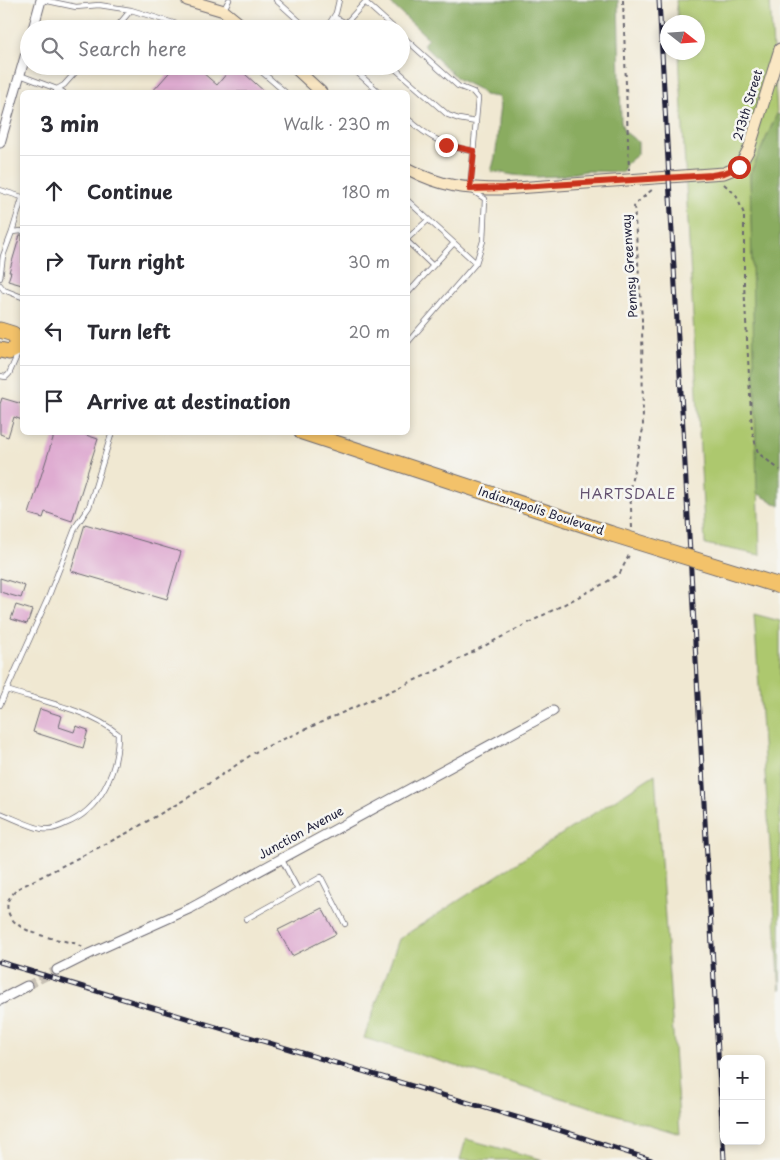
<!DOCTYPE html>
<html lang="en">
<head>
<meta charset="utf-8">
<style>
  body { margin:0; font-family:"Playpen Sans",sans-serif; background:#f2f2f3; color:#2b2b33 }
  .controls { position:absolute; right:15px; bottom:15px; display:grid; overflow:hidden; border-radius:8px; box-shadow:0 2px 8px #0003 }
  .controls button { width:45px; height:45px; display:grid; place-items:center; padding:0; border:0; border-bottom:1px solid #e1e1e2; background:#fff; color:#2b2b33; font:25px sans-serif }
  .compass { position:absolute; left:660px; top:15px; width:45px; height:45px; border-radius:50%; background:#fff; box-shadow:0 2px 8px #0003; rotate:107deg }
  .stop { position:absolute; width:15px; height:15px; margin:-11px; border:4px solid #c8321e; border-radius:50%; background:#fff }
  .stop.end { background:#c8321e; border-color:#fff; box-shadow:0 1px 5px #0008 }
  .list { margin:0; padding:0; list-style:none }
  h2 { display:flex; justify-content:space-between; align-items:center; height:65px; margin:0; padding:0 20px; font-size:21px }
  h2 small { font-size:16px; font-weight:400; color:#7c7c81 }
  .list li { display:grid; grid-template-columns:32px 1fr auto; gap:15px; align-items:center; box-sizing:border-box; height:70px; padding:0 20px; border-top:1px solid #e1e1e2 }
  .list b { display:block; font-size:19px; white-space:nowrap }
  .list em { font-size:16px; font-style:normal; color:#7c7c81 }
  .icon { flex:none; width:28px; height:28px; fill:none; stroke:currentColor; stroke-width:2; stroke-linecap:round; stroke-linejoin:round }
  .map { position:relative; flex:none; width:780px; height:1160px; overflow:hidden }
  .search { position:absolute; background:#fff; box-shadow:0 2px 8px #0003; left:20px; top:20px; width:390px; height:55px; display:flex; align-items:center; gap:12px; box-sizing:border-box; padding:0 18px; border-radius:28px; color:#7c7c81; font-size:19px }
  .panel { position:absolute; background:#fff; box-shadow:0 2px 8px #0003; left:20px; top:90px; width:390px; height:345px; border-radius:8px }
  .map>svg:first-child { display:block }
  .green { fill:#adc86e; stroke:#687554 }
  .forest { fill:#8aac61; stroke:#56674e }
  .building { fill:#dfacd1 }
  .lines { fill:none; stroke-linecap:round; stroke-linejoin:round }
  .street-tunnel { stroke:#c7c0b4; stroke-width:9; stroke-dasharray:9 4.5; stroke-linecap:butt }
  .lane-casing { stroke:#6a6770; stroke-width:6 }
  .street-casing { stroke:#6a6770; stroke-width:11 }
  .secondary-casing { stroke:#6a6770; stroke-width:13 }
  .highway-casing { stroke:#6a6770; stroke-width:17 }
  .path { stroke:#6a6770; stroke-width:2; stroke-dasharray:4 4; stroke-linecap:butt }
  .lane { stroke:#fff; stroke-width:4.5 }
  .street { stroke:#fff; stroke-width:9 }
  .secondary { stroke:#fae7c3; stroke-width:11 }
  .highway { stroke:#f3c26a; stroke-width:15 }
  .rail-casing { stroke:#22223b; stroke-width:5 }
  .rail { stroke:#f6f6f2; stroke-width:3; stroke-dasharray:9; stroke-linecap:butt }
  .highway-bridge-casing { stroke:#6a6770; stroke-width:17; stroke-linecap:butt }
  .highway-bridge { stroke:#f3c26a; stroke-width:15 }
  .route { stroke:#c8321e; stroke-width:6 }
  .labels { text-anchor:middle; stroke-width:5; stroke-linejoin:round; paint-order:stroke }
  .street-label { font-size:12px; fill:#22223b; stroke:#f6f6f2 }
  .neighbourhood-label { font-size:14px; letter-spacing:1px; fill:#645270; stroke:#f6f6f2 }
</style>
</head>
<body>
<div class="map">
<svg width="780" height="1160" viewBox="0 0 780 1160">
  <rect width="100%" height="100%" fill="#f6f6f2"/>
  <filter id="ink" filterUnits="userSpaceOnUse"><feTurbulence type="fractalNoise" baseFrequency=".02" numOctaves="2"/><feDisplacementMap in="SourceGraphic" scale="10" xChannelSelector="R" yChannelSelector="G"/><feConvolveMatrix kernelMatrix="1 2 1 2 8 2 1 2 1" color-interpolation-filters="sRGB"/></filter>
  <filter id="wash" filterUnits="userSpaceOnUse"><feTurbulence type="fractalNoise" baseFrequency=".0096" numOctaves="4" result="noise"/><feDisplacementMap in="SourceGraphic" scale="20" xChannelSelector="R" yChannelSelector="G"/><feGaussianBlur stdDeviation="1.12" result="paint"/><feColorMatrix in="noise" values="0 0 0 0 0 0 0 0 0 0 0 0 0 0 0 0 0 1.4 0 .05"/><feComposite in="paint" operator="in"/></filter>
  <g filter="url(#wash)">
    <rect width="100%" height="100%" fill="#f0e8d2"/>
    <path class="green" d="M676,0H770L777,114L750,174L760,555L705,544L679,53L698,52V22H678Z
      M754,614L780,621V990Z
      M655,774L680,1134L364,1038L399,939Z
      M466,1139L544,1160H460Z"/>
    <path class="forest" d="M387,0H618L621,122L624,131L638,142V154L626,164L623,172L586,171L559,176L535,177L513,175L491,171C497,154 497,142 498,124C498,113 502,107 498,97L484,95L480,90L458,79L423,45L428,38Z
      M777,114L780,115V506L757,493L750,174Z"/>
    <g id="blocks">
      <path class="building" d="M175,66H195L217,85L233,66H236L265,92H152Z
        M20,235H22V285L8,281L11,272H9Z
        M2,398L22,404V420L14,417L8,437L0,434V404Z
        M55,432H77L98,439L72,521L45,512L43,518L29,514Z
        M85,524L181,552L167,599L71,571Z
        M0,578L25,586L21,598L0,592Z
        M16,605L32,610L27,624L11,619Z
        M40,709L62,716L59,727L74,732L76,726L88,730L83,748L33,732Z
        M322,908L336,934L292,956L278,930Z"/>
    </g>
  </g>
  <g filter="url(#ink)">
    <use href="#blocks" fill-opacity="0" stroke="#6a6770" stroke-width="1"/>
    <g class="lines">
      <path class="street-tunnel" d="M27,986L57,970"/>
      <g class="lane-casing">
        <path id="lane" d="M43,0L76,7L99,5L131,10L115,29
          M276,0L308,29
          M365,2L395,29
          M224,9L229,0
          M131,10L193,29
          M334,17L346,23L367,0
          M326,29L336,13L339,0
          M401,35L458,86L473,92L478,98L470,189L485,199L483,241L476,263L408,342
          M255,66L285,92
          M350,66L379,92
          M392,66L448,115L459,119L476,122
          M20,75L57,89L64,85L81,66
          M56,92L57,89L63,92
          M408,119C427,136 447,148 474,151
          M0,190L22,197
          M22,199L12,232L22,231
          M408,201L476,263
          M408,238L428,220
          M408,242L433,266
          M0,278L3,256L12,232
          M0,285L4,290L22,297
          M408,293L454,243
          M0,376L6,377L9,374L19,351
          M0,705L48,598L76,526L89,507L112,432
          M0,813C11,817 33,828 43,829C50,830 59,827 65,824C101,810 118,771 118,734C90,710 41,701 6,690
          M281,858L298,890L321,877L345,924
          M246,919L298,890"/>
      </g>
      <g class="street-casing">
        <path id="street" d="M33,29L41,0
          M0,143L29,43
          M57,970L91,953L191,908L553,711
          M0,1000L27,986"/>
      </g>
      <g class="secondary-casing">
        <path id="secondary" d="M187,0L224,11L246,29
          M293,66L321,92
          M408,169C442,187 465,189 503,189L724,173L739,167L749,149L780,49"/>
      </g>
      <g class="highway-casing">
        <path id="highway" d="M0,330L13,334L22,346
          M0,350L9,352L21,346
          M302,432L612,534"/>
      </g>
      <path class="path" d="M623,0L629,170
        M724,184L736,195L744,214V284L752,431L758,453L780,470
        M632,528L630,488L643,429L642,319L634,205L653,189
        M82,947L78,944C59,939 1,933 8,901C9,897 15,892 17,889L129,832L189,797L257,751L442,668L605,583L620,573L630,553"/>
      <use href="#lane" class="lane"/>
      <use href="#street" class="street"/>
      <use href="#secondary" class="secondary"/>
      <use href="#highway" class="highway"/>
      <g class="rail-casing">
        <path id="rail" d="M659,0L724,1160
          M0,962L559,1130L651,1160"/>
      </g>
      <use href="#rail" class="rail"/>
      <g class="highway-bridge-casing">
        <path id="highway-bridge" d="M612,534L780,586"/>
      </g>
      <use href="#highway-bridge" class="highway-bridge"/>
    </g>
  </g>
  <g class="lines" filter="url(#ink)">
    <path class="route" d="M446,145L474,151L470,189L504,188L712,175L724,173L739,167"/>
  </g>
  <g class="labels">
    <g class="street-label">
      <text transform="translate(748 105) rotate(-73)" y="4">213th Street</text>
      <text transform="translate(630 266) rotate(-94)" y="4">Pennsy Greenway</text>
      <text transform="translate(541 511) rotate(18)" y="4">Indianapolis Boulevard</text>
      <text transform="translate(301 833) rotate(-29)" y="4">Junction Avenue</text>
    </g>
    <g class="neighbourhood-label">
      <text x="628" y="499">HARTSDALE</text>
    </g>
  </g>
</svg>
<div class="controls">
<button>+</button>
<button>−</button>
</div>
<svg class="compass" viewBox="-18 -18 36 36"><path d="M0-13l5 13h-10z" fill="#e53935"/><path d="M0 13l5-13h-10z" fill="#7c7c81"/></svg>
<div class="stop" style="left:739px;top:167px"></div>
<div class="stop end" style="left:446px;top:145px"></div>
<div class="search"><svg class="icon" aria-label="search" viewBox="0 0 24 24"><circle cx="10" cy="10" r="6"/><path d="M15 15l6 6"/></svg>Search here</div>
<section class="panel">
<h2>3 min<small>Walk · 230 m</small></h2>
<ul class="list">
<li><svg class="icon" aria-label="ahead" viewBox="0 0 24 24"><path d="M12 20V5M6 11l6-6 6 6"/></svg><div><b>Continue</b></div><em>180 m</em></li>
<li><svg class="icon" aria-label="right" viewBox="0 0 24 24"><path d="M7 20v-9h11M14 6l5 5-5 5"/></svg><div><b>Turn right</b></div><em>30 m</em></li>
<li><svg class="icon" aria-label="left" viewBox="0 0 24 24"><path d="M17 20v-9H6M10 6l-5 5 5 5"/></svg><div><b>Turn left</b></div><em>20 m</em></li>
<li><svg class="icon" aria-label="arrive" viewBox="0 0 24 24"><path d="M6 21V4h12l-3 4 3 4H6"/></svg><div><b>Arrive at destination</b></div></li>
</ul>
</section>
</div>
</body>
</html>
